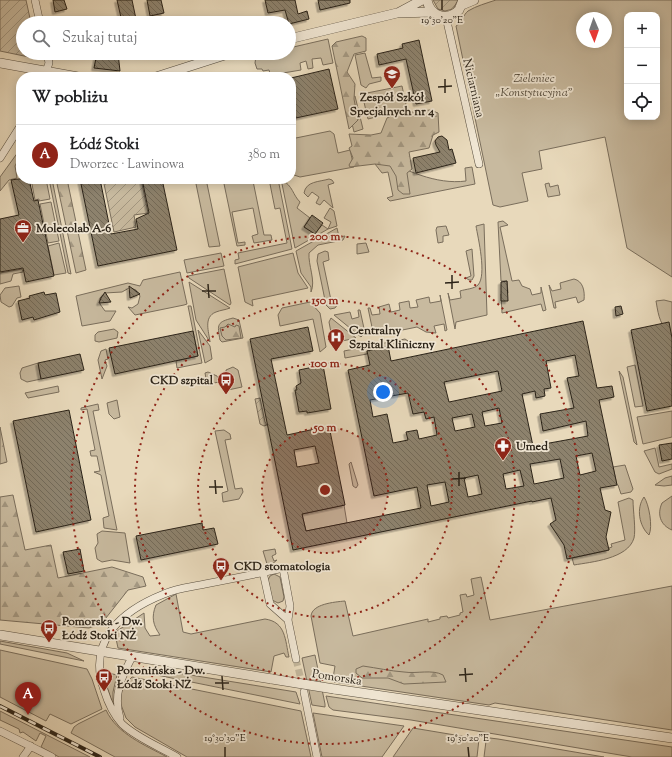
<!DOCTYPE html>
<html lang="pl">
<head>
<meta charset="utf-8">
<style>
  body { margin:0; font-family:"Sorts Mill Goudy",serif; background:#f6f6f6; color:#202124 }
  .controls { position:absolute; right:12px; top:12px; display:grid; overflow:hidden; border-radius:8px; box-shadow:0 2px 10px #0003 }
  .controls button { width:36px; height:36px; display:grid; place-items:center; padding:0; border:0; border-bottom:1px solid #e0e0e0; background:#fff; color:#202124; font:20px sans-serif }
  .compass { position:absolute; left:576px; top:12px; width:36px; height:36px; border-radius:50%; background:#fff; box-shadow:0 2px 10px #0003; rotate:178deg }
  .you { position:absolute; left:383px; top:392px; width:14px; height:14px; margin:-10px; border:3px solid #fff; border-radius:50%; background:#1a73e8; box-shadow:0 0 0 6px #1a73e833 }
  .badge { display:grid; place-items:center; width:26px; height:26px; border-radius:50%; background:#8f2418; color:#fff; font-size:13px; font-weight:700 }
  .pin { position:absolute; translate:-50% -33px; filter:drop-shadow(0 1px 2px #0008) }
  .pin::after { content:''; position:absolute; top:21px; width:14px; height:12px; background:inherit; clip-path:polygon(0 0,100% 0,50% 100%) }
  .list { margin:0; padding:0; list-style:none }
  h2 { display:flex; justify-content:space-between; align-items:center; height:52px; margin:0; padding:0 16px; font-size:17px }
  h2 small { font-size:13px; font-weight:400; color:#757577 }
  .list li { display:grid; grid-template-columns:26px 1fr auto; gap:12px; align-items:center; box-sizing:border-box; height:60px; padding:0 16px; border-top:1px solid #e0e0e0 }
  .list b { display:block; font-size:15px; white-space:nowrap }
  .list p { margin:0; font-size:13px; white-space:nowrap; color:#757577 }
  .list em { font-size:13px; font-style:normal; color:#757577 }
  .icon { flex:none; width:22px; height:22px; fill:none; stroke:currentColor; stroke-width:2; stroke-linecap:round; stroke-linejoin:round }
  .map { position:relative; flex:none; width:672px; height:757px; overflow:hidden }
  .search { position:absolute; background:#fff; box-shadow:0 2px 10px #0003; left:16px; top:16px; width:280px; height:44px; display:flex; align-items:center; gap:10px; box-sizing:border-box; padding:0 14px; border-radius:22px; color:#757577; font-size:15px }
  .panel { position:absolute; background:#fff; box-shadow:0 2px 10px #0003; left:16px; top:72px; width:280px; height:112px; border-radius:16px }
  .map>svg:first-child { display:block }
  .green { fill:#c8ba9f; stroke:#7a6e5c; fill-rule:evenodd }
  .forest { fill:url(#forest-firs); stroke:#7a6e5c }
  .garden { fill:url(#garden-furrows); stroke:#7a6e5c }
  .building { fill:url(#building-back-hatch); stroke:#2b2318; fill-rule:evenodd; filter:url(#shadow) }
  .lines { fill:none; stroke-linecap:round; stroke-linejoin:round }
  .minor-tunnel { stroke:#c2b59a; stroke-width:7; stroke-dasharray:7 3.5; stroke-linecap:butt }
  .minor-casing { stroke:#5a5041; stroke-width:8 }
  .tertiary-casing { stroke:#5a5041; stroke-width:10 }
  .minor { stroke:#f0e6d3; stroke-width:7 }
  .tertiary { stroke:#f0e6d3; stroke-width:9 }
  .rail-casing { stroke:#2b2318; stroke-width:4 }
  .rail { stroke:#f0e6d3; stroke-width:2.5; stroke-dasharray:8; stroke-linecap:butt }
  .tertiary-bridge-casing { stroke:#5a5041; stroke-width:10; stroke-linecap:butt }
  .tertiary-bridge { stroke:#f0e6d3; stroke-width:9 }
  .ticks { fill:none; stroke:#2b2318; stroke-width:1.5 }
  .ring { fill:none; stroke:#8f2418; stroke-width:2; stroke-dasharray:2 4 }
  .labels { text-anchor:middle; stroke-width:3.5; stroke-linejoin:round; paint-order:stroke }
  .park-label { font-size:12px; font-style:italic; fill:#52493a; stroke:#f0e6d3 }
  .street-label { font-size:12px; fill:#2b2318; stroke:#f0e6d3 }
  .poi-label { font-size:12px; font-weight:bold; fill:#2b2318; stroke:#f0e6d3; text-anchor:start }
  .ticks-label { font-size:10px; text-anchor:middle; fill:#2b2318; stroke:#f0e6d3; stroke-width:3.5; stroke-linejoin:round; paint-order:stroke }
  .centre { fill:#8f2418; stroke:#f0e6d3; stroke-width:2 }
  .ring-label { font-size:12px; text-anchor:middle; font-weight:bold; fill:#8f2418; stroke:#f0e6d3; stroke-width:3.5; stroke-linejoin:round; paint-order:stroke }
</style>
</head>
<body>
<div class="map">
<svg width="672" height="757" viewBox="0 0 672 757">
  <defs>
    <pattern id="forest-firs" width="22" height="20" patternUnits="userSpaceOnUse"><rect width="22" height="20" fill="#c8ba9f"/><path d="M5 1l3.5 6h-7zM16 11l3.5 6h-7z" fill="#a39781"/></pattern>
    <pattern id="garden-furrows" width="10" height="10" patternUnits="userSpaceOnUse"><rect width="10" height="10" fill="#c8ba9f"/><path d="M-1 1l2-2M0 10L10 0M9 11l2-2" fill="none" stroke="#a39781"/></pattern>
    <pattern id="building-back-hatch" width="6" height="6" patternUnits="userSpaceOnUse"><rect width="6" height="6" fill="#8d826d"/><path d="M-1 5l2 2M0 0l6 6M5-1l2 2" fill="none" stroke="#736a59"/></pattern>
    <filter id="shadow"><feDropShadow dx="-2.5" dy="2.5" stdDeviation="0" flood-color="#0004"/></filter>
  </defs>
  <rect width="100%" height="100%" fill="#e8d9bb"/>
  <filter id="stains"><feTurbulence type="fractalNoise" baseFrequency=".005" numOctaves="4"/><feColorMatrix values="0 0 0 0 .2 0 0 0 0 .09 0 0 0 0 .02 0 0 0 .5 -.17"/></filter>
  <radialGradient id="worn" r=".72"><stop offset=".6" stop-color="#630" stop-opacity="0"/><stop offset="1" stop-color="#630" stop-opacity=".3"/></radialGradient>
  <path class="green" d="M496,0H672V277L627,248L605,137L539,151L542,169L522,173L528,201L500,207L493,205L456,26C461,24 463,15 468,11C476,6 487,3 496,0ZM627,15H657V117H627ZM582,18H606V42H582Z
    M328,39L333,63L323,65L321,58L312,59L313,68L308,69L306,61L300,63L301,70L277,74V77H271L269,70L263,71L262,69H257L255,63L256,56L268,53H289V48Z
    M365,53L372,78L381,77V81L369,84L366,88L361,85L355,55Z
    M402,86L407,109L368,119L362,94Z
    M355,96L363,129L354,132L346,98Z
    M330,131L334,134L338,153L350,150L354,167L300,177L291,174V139Z
    M21,148V162H17L15,166L17,178L9,180L0,191V177Z
    M379,157C405,170 436,185 466,181L465,168L472,167L475,184L390,201L387,198L393,196L388,172L382,173L375,164Z
    M31,179H46L50,199L39,201V199L35,200Z
    M49,179H52L71,274L68,273Z
    M195,179H206L220,246L209,247Z
    M223,179H256L253,181L264,235H271L272,240L254,243L252,236L258,234L253,208L232,212L238,243L245,242V245L237,246Z
    M269,179H278L292,249L235,264V260L239,259L238,253L287,243L280,208L275,209Z
    M281,179C294,187 292,194 300,202L297,208L310,218L304,227L315,234L322,225L328,229L331,222L324,218L330,208L334,211L337,226L328,229L295,248Z
    M329,179L332,180L334,183L328,185L333,208L324,200L320,205L316,203L319,197L312,192L308,197L304,193C306,181 319,182 329,179Z
    M549,183L550,187L558,185L560,195L548,197L545,184Z
    M51,202L59,241L48,243L40,204Z
    M503,221L508,225L500,227L512,281L519,280L522,286L530,289L532,295L541,293V287L546,310L543,311L541,304L502,313L501,294L508,293L507,281H501L498,222Z
    M484,224L487,315L456,322L455,329L448,293L450,300L461,298L460,291C466,289 474,289 478,285C487,275 478,238 476,226Z
    M446,226L449,235L443,236V242L438,243L436,230L437,227Z
    M337,228L339,237L345,236L343,240L318,245L309,253C308,265 316,281 311,292V287L301,273L296,251Z
    M59,243L66,273L54,275L48,246Z
    M366,243L369,252L357,254V244Z
    M472,249L474,276L472,280H469L466,278L471,276L466,251Z
    M325,251L328,252L329,260L323,262L332,305L338,304L335,308L330,309L326,305L317,261L318,254Z
    M221,253L224,266L187,273L184,260Z
    M293,253L298,273L308,288L252,300L253,306L245,302L238,267Z
    M22,269L23,272L13,274L11,281L0,284V273Z
    M224,269L231,303L230,305L189,278L188,276Z
    M180,272L187,304L184,305L135,315L128,307L132,308L138,304L140,296L136,290L129,288L122,292L105,293L100,298V304L105,311H116L110,321L82,326L76,296L128,283L140,286L143,280Z
    M574,279C583,281 585,291 584,300L578,303L576,297L555,302L556,308H554L549,285L552,291L561,289L560,283Z
    M189,282L230,308C225,310 221,310 216,312C203,317 209,332 210,342L196,320Z
    M19,286L21,297L17,298L12,306L9,307L1,302L0,295L5,288Z
    M440,295L447,330L445,331L444,324L434,326L436,333L426,332L417,327L378,335L373,332L368,308H370L372,315L380,314L379,307L389,304L391,312L400,310L399,303L409,301L410,308L418,307L416,300L429,297L430,303L441,301Z
    M664,300L672,302V338C660,323 659,319 656,301Z
    M310,302L320,313L326,347L320,352L313,319L280,326L278,315L282,308Z
    M188,306H191L202,363L177,368L176,361L198,356Z
    M358,310H360L365,333L361,337L334,315L350,312L352,319L359,317Z
    M233,318L239,320L243,338L222,342L220,340C217,324 217,322 233,318Z
    M331,318L356,338L333,343L329,322Z
    M114,329L118,332L117,338L99,342L95,341V335L98,332Z
    M198,330L210,346L212,359L205,363Z
    M405,339L408,341L406,345L388,348L387,346L367,351V354L345,358L344,351Z
    M106,349L108,359L105,360L107,366L102,379L98,360L101,351Z
    M38,363L41,379L27,382L21,379L20,373L22,368Z
    M635,365L643,406L635,407L627,367Z
    M233,367L238,370L242,387L228,390L226,370Z
    M619,371L623,377L637,445L634,442Z
    M208,372L217,376L220,382L207,384L205,373Z
    M58,386L59,392L28,398L25,393Z
    M117,400L120,417L114,419L109,414L107,403Z
    M98,404L99,410L93,411L117,530L104,528L103,518L109,516L101,475L94,472L100,471L97,456H91L90,451L95,450L87,409L81,410V408Z
    M672,411V437L643,444L637,417Z
    M224,430L230,434L231,439L225,440L235,489L242,488L243,492L239,499L223,502L222,493L228,491L215,431Z
    M655,448L659,467L672,464V469L659,474L655,472L644,451Z
    M351,462L358,485L356,488L353,486L349,464Z
    M625,465L633,489L631,492L621,494L618,485H617L613,467Z
    M672,476V485L664,486L655,485L665,478Z
    M672,496V530C660,525 657,514 662,503Z
    M644,497C649,504 653,527 649,535C639,526 636,508 644,497Z
    M629,498L633,500C633,510 636,530 634,538C628,559 591,562 574,565L572,558L609,550V548L612,547L611,544L625,540L618,502Z
    M344,505L347,523L306,531L302,514Z
    M102,531L125,533L130,563L112,560L102,562L97,559L95,548L98,543L97,534Z
    M275,549L276,554L272,556L274,561L277,560L271,565L267,564L263,551Z
    M274,574L280,577L284,597L283,601L278,603L272,600L268,580L270,576Z
    M481,577L490,620L672,586V730L495,703L489,705L334,682L333,678L335,666L320,663L311,616C312,604 334,602 345,601L353,636L428,619V622L440,619V617L447,616L448,618L460,615V613L463,612L460,595L466,594L467,597L474,595L471,579Z
    M176,594L183,632L191,634L265,619C286,622 285,640 289,657H286L284,653L274,656L271,672L118,648L115,634L117,631L144,613L145,628L150,636L160,635C153,625 151,617 156,605Z
    M0,641L67,653L84,661L0,644Z
    M0,650L87,669L92,679L102,709L71,724L50,714L46,721L0,697Z
    M315,655L325,704V707L312,705L302,658Z
    M153,669L296,692L300,704L142,672Z
    M104,672L117,675L113,692V704L105,681Z
    M132,677L301,711L311,757H187L135,727L126,718L120,702L122,689L125,684Z
    M326,696L672,747V757H632L411,720L333,710L329,707Z
    M106,710C117,734 145,745 167,757H115L71,733L74,727L78,724Z
    M0,711L90,757H59L41,747L46,736L40,733L36,741L23,732L20,733L19,729L0,720Z
    M313,713L404,726L382,757H322Z
    M413,728L479,739L477,757H393Z
    M490,738L498,739L604,757H484L486,741H489Z"/>
  <path class="forest" d="M362,36L366,38V51L354,54L347,72L355,84L354,99L358,120L349,129L332,46L336,42Z
    M430,110L438,113L439,132L433,135L429,148L409,152L412,169L407,173L410,194H403L398,190L396,176L390,166L375,164L350,167L349,165L353,158L349,148L352,146L349,134L371,135L381,133L387,118L395,114Z
    M56,179H67L86,270L76,273Z
    M228,324L235,327L236,325L239,326L241,338L226,340L222,336L220,328L225,327Z
    M0,427L7,462L0,464Z
    M13,495L25,550L51,545L58,578L112,567L143,577L146,586L128,590L102,623L89,628L0,620V497Z
    M363,666C377,668 390,671 404,672C417,674 432,669 443,675L446,682L404,684L388,678H362L356,673V669Z"/>
  <path class="garden" d="M0,0H26L31,23H23V53H30L29,57L0,51Z
    M433,0H458L453,9L445,11L438,9Z
    M103,179H141L148,213L134,215L136,227L114,232Z
    M260,398L265,422L267,425L264,426L260,424L255,399Z"/>
  <path class="building" d="M53,0H64L67,9L55,12Z
    M117,0H132L136,19L122,22Z
    M147,0H161L164,13L150,16Z
    M265,0H295L298,14L307,11L309,19L289,24L285,10L268,13Z
    M318,0H350V3L320,10Z
    M419,40L432,101L416,104L406,59L379,65L377,54L403,48L402,44Z
    M97,53H118L120,71L94,68Z
    M329,69L338,109L291,119V78Z
    M442,136L447,140L449,150L452,149L456,163L416,173L413,158L440,152L436,145L435,141L438,137Z
    M18,179H29L34,201L38,200L54,276L26,282L23,268L0,272V219L19,215L11,180Z
    M80,179H100L111,234L138,229L136,219L149,213L142,179H162L177,250L98,266Z
    M312,215L323,223L315,234L304,227Z
    M507,281L508,301H501V282Z
    M129,286L140,294L130,298Z
    M44,292L45,295L56,293L60,312L34,320L33,317L22,320L18,301L30,298L29,296Z
    M105,292L111,302L99,303L101,298Z
    M621,306L623,314L616,316L615,307Z
    M583,321L597,388L612,386L614,397L599,400L617,485L600,488L605,510L611,512L606,537L609,550L567,559L564,545L550,524L556,520L551,498L532,502V501L293,550L250,339L308,327L313,351L271,359L287,435L329,426L345,505L302,514L306,531L421,508L417,487L374,496L348,370L370,365L367,351L388,346L391,361ZM575,355L579,376L567,378L574,408L540,414L543,431L586,421L588,436L533,446L522,394L535,391L536,398L545,396L544,389L551,388L546,361ZM498,371L502,391L449,402L444,382ZM408,393L413,414L424,412L426,419L434,417L437,435L419,439L417,430L406,432L408,440L393,443L387,414L373,417L370,400ZM499,408L502,423L485,426L482,412ZM472,414L475,427L455,431L452,418ZM315,446L319,463L297,467L294,450ZM592,453L596,471L580,475L576,456ZM560,459L564,478L534,484L530,464ZM520,470L524,486L506,489L503,474ZM478,475L482,494L468,497L464,478ZM445,482L449,502L431,506L427,485Z
    M669,322L672,338V406L647,411L631,330Z
    M193,331L198,356L115,374L109,348Z
    M80,354L84,370L41,379L38,363Z
    M323,365L331,409L307,413V411L299,412L295,390H297L296,386L301,383L299,370Z
    M69,410L91,520L36,532L13,421Z
    M672,443V459L662,461L659,445Z
    M202,523L203,530L214,528L218,544L141,560L136,536Z
    M80,549L84,571L68,574L63,552Z"/>
  <g class="lines">
    <path class="minor-tunnel" d="M296,659L303,688"/>
    <g class="minor-casing">
      <path id="minor" d="M35,0L40,23
        M446,17L479,164
        M44,77L49,63L47,53
        M0,158L21,125
        M263,572L270,604L288,620
        M304,692L317,757
        M120,718C113,695 121,678 132,657
        M0,731L52,757
        M23,757L31,746
        M177,757C160,747 137,738 122,724C113,714 108,703 104,690C87,641 121,611 164,594C177,588 191,587 205,584C231,579 257,574 283,568L290,606L288,620L296,659"/>
    </g>
    <g class="tertiary-casing">
      <path id="tertiary" d="M427,0C430,16 447,22 459,10L463,0
        M462,5L474,0
        M398,13L422,0
        M289,39L397,13L433,12
        M0,63L78,77
        M156,77L231,53
        M0,635L272,679
        M334,689L672,738"/>
    </g>
    <use href="#minor" class="minor"/>
    <use href="#tertiary" class="tertiary"/>
    <g class="rail-casing">
      <path id="rail" d="M0,706L100,757"/>
    </g>
    <use href="#rail" class="rail"/>
    <g class="tertiary-bridge-casing">
      <path id="tertiary-bridge" d="M272,679L334,689"/>
    </g>
    <use href="#tertiary-bridge" class="tertiary-bridge"/>
  </g>
  <path class="ticks" d="M442,0V10M445,79V93M438,87L452,86M452,275V289M445,283L459,282M208,284L209,298M202,291H216M459,472V486M452,479L466,478M215,480L216,494M209,487H223M465,668L466,682M459,675L473,674M222,676L223,690M215,683H229M225,747V757M468,747L469,757"/>
  <circle cx="325" cy="490" r="63" fill="#8f2418" fill-opacity=".12"/>
  <g class="ring">
    <circle cx="325" cy="490" r="63"/>
    <circle cx="325" cy="490" r="127"/>
    <circle cx="325" cy="490" r="190"/>
    <circle cx="325" cy="490" r="254"/>
  </g>
  <defs>
    <g id="school-pin" transform="scale(0.9)"><path d="M0 17L-7.5 6A9.5 9.5 0 1 1 7.5 6Z" fill="#8f2418" stroke="#f0e6d3"/><path d="M0-5L7-2L0 1L-7-2ZM-4 1L0 2.5L4 1V4Q0 6-4 4Z" fill="#fff"/></g>
    <g id="office-pin" transform="scale(0.9)"><path d="M0 17L-7.5 6A9.5 9.5 0 1 1 7.5 6Z" fill="#8f2418" stroke="#f0e6d3"/><path d="M-6-3h4V-5.5h4V-3h4V5H-6ZM-1-4.5V-3h2v-1.5ZM-6 0V1H6V0Z" fill="#fff"/></g>
    <g id="hospital-pin" transform="scale(0.9)"><path d="M0 17L-7.5 6A9.5 9.5 0 1 1 7.5 6Z" fill="#8f2418" stroke="#f0e6d3"/><path d="M-5-5h3v3.5h4V-5h3V5h-3V1.5h-4V5h-3Z" fill="#fff"/></g>
    <g id="bus-pin" transform="scale(0.9)"><path d="M0 17L-7.5 6A9.5 9.5 0 1 1 7.5 6Z" fill="#8f2418" stroke="#f0e6d3"/><path d="M-5-6H5V4H4V6H2V4H-2V6H-4V4H-5ZM-3.5-4V0h7V-4ZM-3.5 1.2v1.5H-2V1.2ZM2 1.2v1.5H3.5V1.2Z" fill="#fff"/></g>
    <g id="pharmacy-pin" transform="scale(0.9)"><path d="M0 17L-7.5 6A9.5 9.5 0 1 1 7.5 6Z" fill="#8f2418" stroke="#f0e6d3"/><path d="M-2-6h4v4h4v4h-4v4h-4v-4h-4v-4h4Z" fill="#fff"/></g>
  </defs>
  <g fill-rule="evenodd">
    <use href="#school-pin" x="392" y="74"/>
    <use href="#office-pin" x="23" y="228"/>
    <use href="#hospital-pin" x="336" y="337"/>
    <use href="#bus-pin" x="226" y="380"/>
    <use href="#pharmacy-pin" x="503" y="446"/>
    <use href="#bus-pin" x="221" y="566"/>
    <use href="#bus-pin" x="49" y="628"/>
    <use href="#bus-pin" x="104" y="677"/>
  </g>
  <g class="labels">
    <g class="park-label">
      <text x="534" y="82">Zieleniec<tspan x="534" dy="14">„Konstytucyjna”</tspan></text>
    </g>
    <g class="street-label">
      <text transform="translate(474 88) rotate(77)" y="4">Niciarniana</text>
      <text transform="translate(337 677) rotate(9)" y="4">Pomorska</text>
    </g>
    <g class="poi-label">
      <text x="392" y="101" text-anchor="middle">Zespół Szkół<tspan x="392" dy="14">Specjalnych nr 4</tspan></text>
      <text x="36" y="232">Molecolab A-6</text>
      <text x="349" y="334">Centralny<tspan x="349" dy="14">Szpital Kliniczny</tspan></text>
      <text x="213" y="384" text-anchor="end">CKD szpital</text>
      <text x="516" y="450">Umed</text>
      <text x="234" y="570">CKD stomatologia</text>
      <text x="62" y="625">Pomorska - Dw.<tspan x="62" dy="14">Łódź Stoki NŻ</tspan></text>
      <text x="117" y="674">Poronińska - Dw.<tspan x="117" dy="14">Łódź Stoki NŻ</tspan></text>
    </g>
  </g>
  <g class="ticks-label">
    <text x="442" y="23">19°30'20"E</text>
    <text x="225" y="741">19°30'30"E</text>
    <text x="468" y="741">19°30'20"E</text>
  </g>
  <circle cx="325" cy="490" r="6" class="centre"/>
  <g class="ring-label">
    <text x="325" y="240">200 m</text>
    <text x="325" y="304">150 m</text>
    <text x="325" y="367">100 m</text>
    <text x="325" y="431">50 m</text>
  </g>
  <rect width="100%" height="100%" filter="url(#stains)"/>
  <rect width="100%" height="100%" fill="url(#worn)"/>
</svg>
<div class="controls">
<button>+</button>
<button>−</button>
<button><svg class="icon" aria-label="locate" viewBox="0 0 24 24"><circle cx="12" cy="12" r="6"/><path d="M12 2v4M12 18v4M2 12h4M18 12h4"/></svg></button>
</div>
<svg class="compass" viewBox="-18 -18 36 36"><path d="M0-13l5 13h-10z" fill="#e53935"/><path d="M0 13l5-13h-10z" fill="#757577"/></svg>
<div class="you"></div>
<div class="pin badge" style="left:28px;top:715px">A</div>
<div class="search"><svg class="icon" aria-label="search" viewBox="0 0 24 24"><circle cx="10" cy="10" r="6"/><path d="M15 15l6 6"/></svg>Szukaj tutaj</div>
<section class="panel">
<h2>W pobliżu<small></small></h2>
<ul class="list">
<li><span class="badge">A</span><div><b>Łódź Stoki</b><p>Dworzec · Lawinowa</p></div><em>380 m</em></li>
</ul>
</section>
</div>
</body>
</html>
